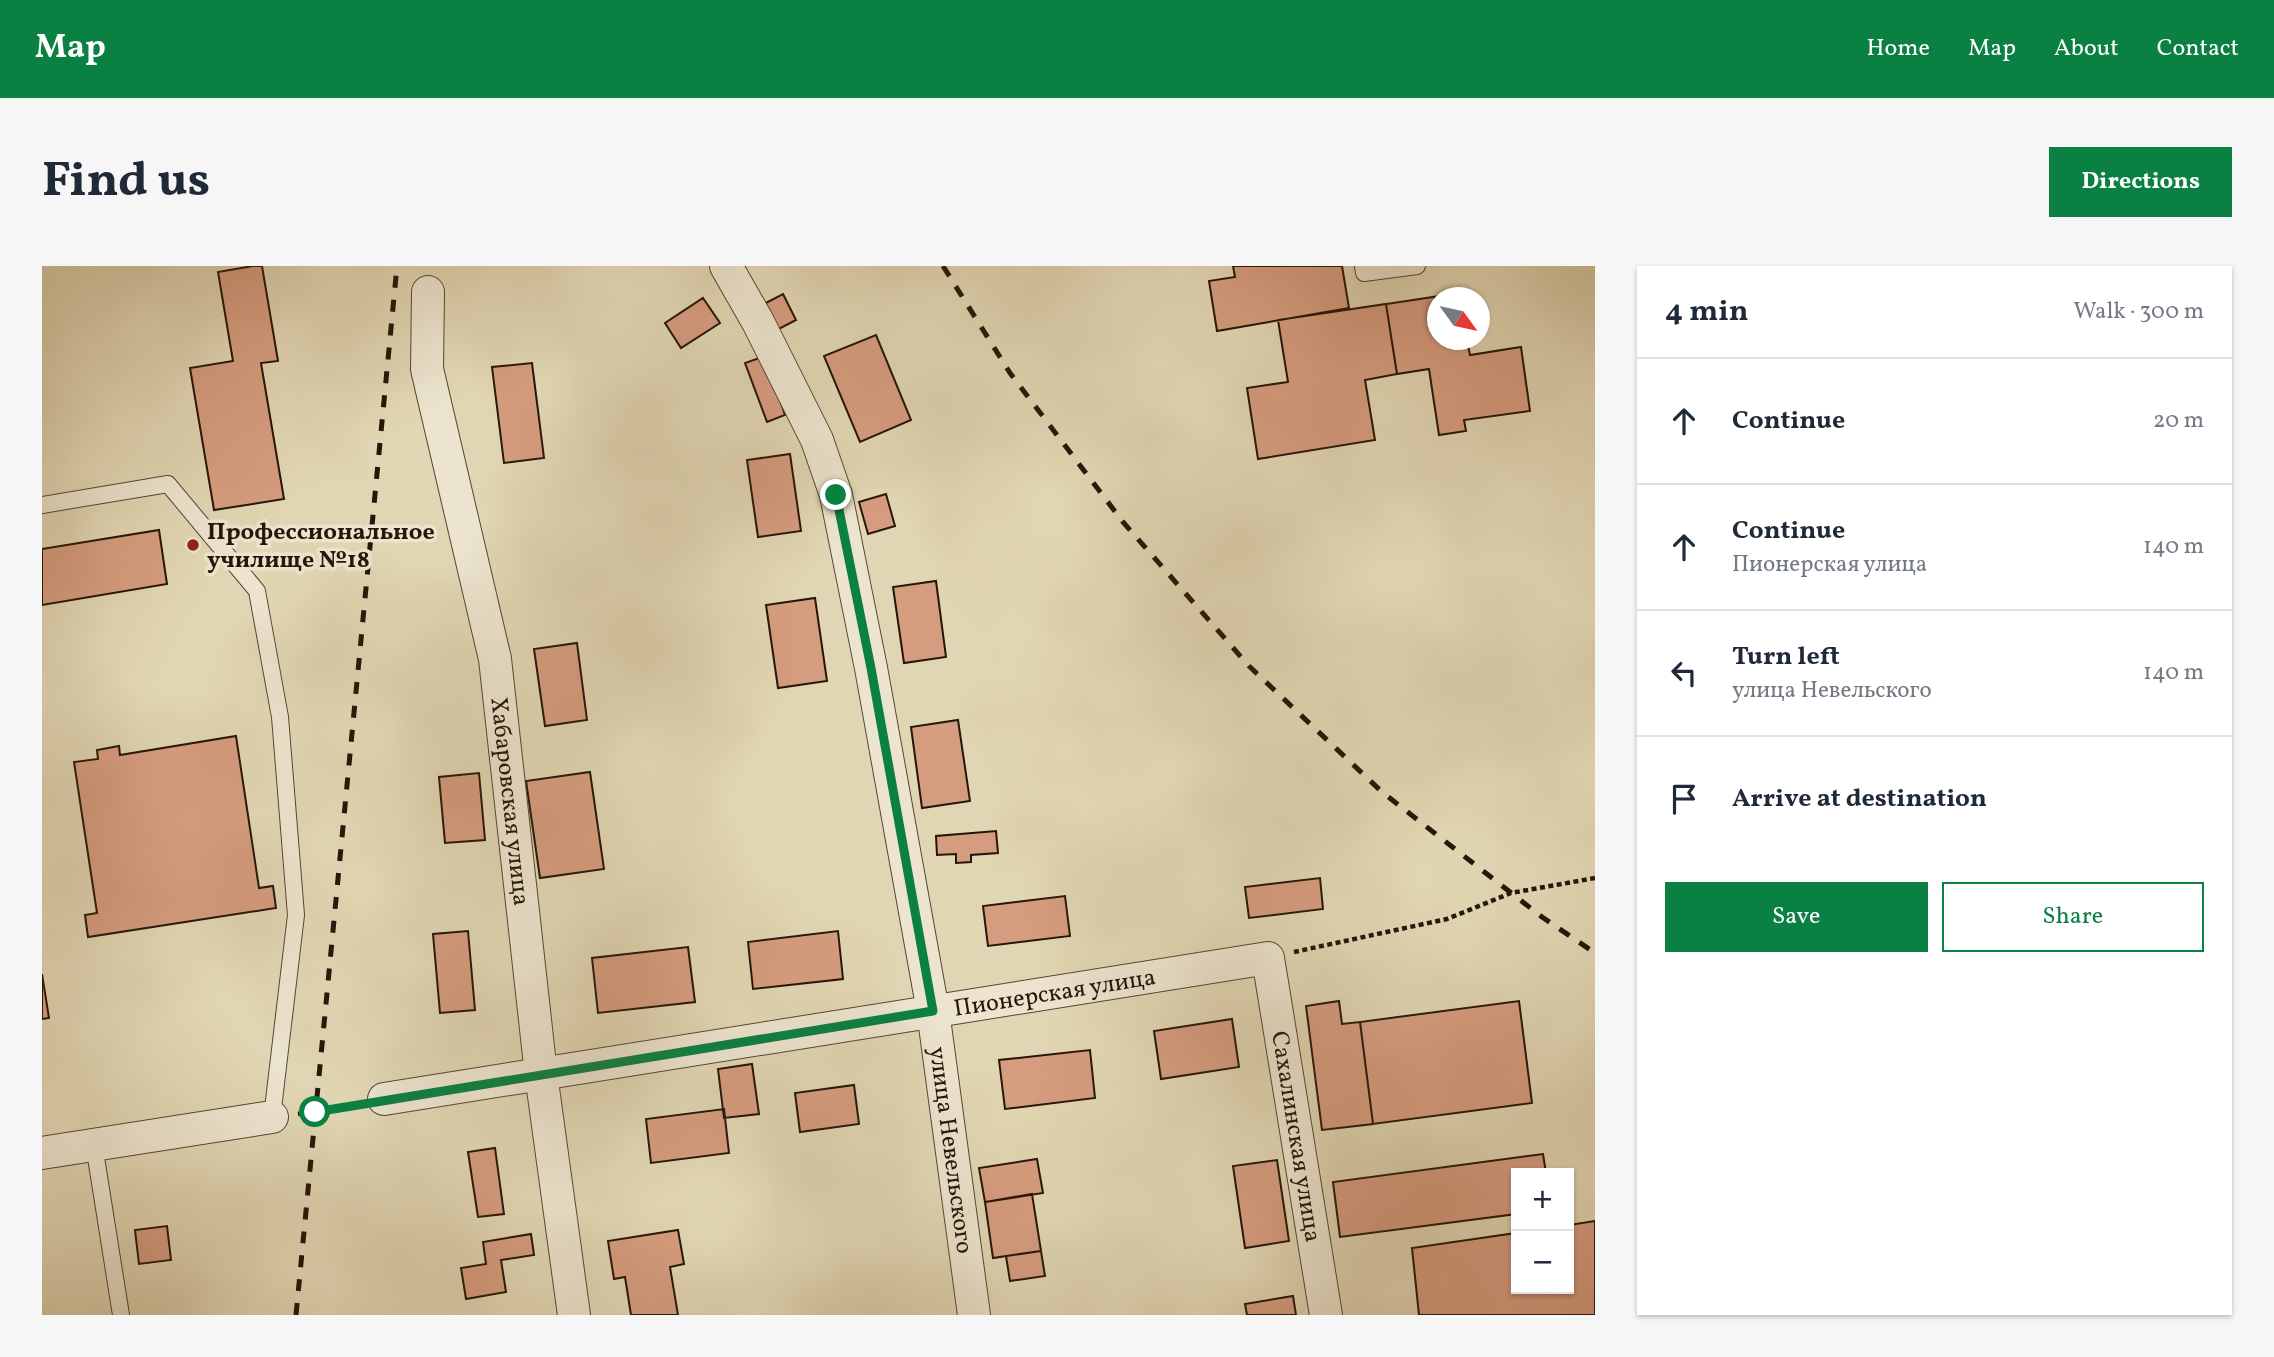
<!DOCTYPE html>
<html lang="en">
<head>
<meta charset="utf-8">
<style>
  body { margin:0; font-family:Vollkorn,serif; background:#f6f6f7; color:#1f2937 }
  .controls { position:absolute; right:21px; bottom:21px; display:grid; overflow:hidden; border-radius:0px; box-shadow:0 2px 5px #0004 }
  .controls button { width:63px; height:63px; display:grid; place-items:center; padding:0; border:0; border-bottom:2px solid #e0e1e3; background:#fff; color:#1f2937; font:35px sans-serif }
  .compass { position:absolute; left:1385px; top:21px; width:63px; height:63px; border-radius:50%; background:#fff; box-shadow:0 2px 5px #0004; rotate:123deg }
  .stop { position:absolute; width:21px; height:21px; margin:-16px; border:5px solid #0b8043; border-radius:50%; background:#fff }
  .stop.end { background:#0b8043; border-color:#fff; box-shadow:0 2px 7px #0008 }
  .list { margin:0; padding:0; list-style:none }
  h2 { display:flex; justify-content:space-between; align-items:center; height:91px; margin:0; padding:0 28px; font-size:30px }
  h2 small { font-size:23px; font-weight:400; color:#747a83 }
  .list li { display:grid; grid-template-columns:46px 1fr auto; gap:21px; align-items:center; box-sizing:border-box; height:126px; padding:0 28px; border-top:2px solid #e0e1e3 }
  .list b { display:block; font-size:26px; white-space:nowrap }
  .list p { margin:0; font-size:23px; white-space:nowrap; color:#747a83 }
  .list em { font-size:23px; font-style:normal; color:#747a83 }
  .actions { display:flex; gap:14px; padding:21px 28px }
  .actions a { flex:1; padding:16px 0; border:2px solid #0b8043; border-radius:0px; text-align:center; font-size:24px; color:#0b8043 }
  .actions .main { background:#0b8043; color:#fff }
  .icon { flex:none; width:38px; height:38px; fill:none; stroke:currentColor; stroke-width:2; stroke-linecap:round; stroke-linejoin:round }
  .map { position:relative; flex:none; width:1553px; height:1049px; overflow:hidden; border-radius:0px }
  header { display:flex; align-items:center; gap:42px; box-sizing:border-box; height:98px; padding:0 35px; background:#0b8043; color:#fff }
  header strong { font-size:33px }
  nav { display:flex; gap:38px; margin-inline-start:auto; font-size:24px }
  .intro { display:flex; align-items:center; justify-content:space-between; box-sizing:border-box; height:168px; padding:0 42px }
  h1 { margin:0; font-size:49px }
  .button { padding:18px 32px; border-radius:0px; background:#0b8043; color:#fff; font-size:24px; font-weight:700 }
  main { display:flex; gap:42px; padding:0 42px }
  aside { flex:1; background:#fff; border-radius:0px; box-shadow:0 2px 5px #0004 }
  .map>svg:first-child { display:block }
  .building { fill:#d69c7f; stroke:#251609; stroke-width:2 }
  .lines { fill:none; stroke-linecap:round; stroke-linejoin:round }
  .service-casing { stroke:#544634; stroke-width:18 }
  .minor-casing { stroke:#544634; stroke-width:34 }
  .path { stroke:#251609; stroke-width:4.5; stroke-dasharray:5 3.5; stroke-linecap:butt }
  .service { stroke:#ece4ce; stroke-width:16 }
  .minor { stroke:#ece4ce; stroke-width:32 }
  .rail { stroke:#251609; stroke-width:5; stroke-dasharray:12 12; stroke-linecap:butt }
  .route { stroke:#0b8043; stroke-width:9 }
  .poi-dot { fill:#8f2418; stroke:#ece4ce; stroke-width:2.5 }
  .labels { text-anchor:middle; stroke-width:7; stroke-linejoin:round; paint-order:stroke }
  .poi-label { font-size:24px; font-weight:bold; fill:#251609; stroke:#ece4ce; text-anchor:start }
  .street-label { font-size:24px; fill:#251609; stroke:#ece4ce }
</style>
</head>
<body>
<header>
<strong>Map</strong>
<nav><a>Home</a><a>Map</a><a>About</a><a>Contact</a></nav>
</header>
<div class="intro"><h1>Find us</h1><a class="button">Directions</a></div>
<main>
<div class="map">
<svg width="1553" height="1049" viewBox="0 0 1553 1049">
  <rect width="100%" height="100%" fill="#e1d6b3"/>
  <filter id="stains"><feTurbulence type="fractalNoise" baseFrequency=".00286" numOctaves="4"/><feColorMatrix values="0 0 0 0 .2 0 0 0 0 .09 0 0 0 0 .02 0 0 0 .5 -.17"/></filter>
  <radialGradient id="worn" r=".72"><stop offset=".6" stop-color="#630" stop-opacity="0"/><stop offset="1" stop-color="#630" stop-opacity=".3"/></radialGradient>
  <path class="building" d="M211,0H220L236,95L219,97L242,233L172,244L148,102L191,95L176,6Z
    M1191,0H1300L1307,42L1175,65L1167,15L1193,11Z
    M1418,27L1419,32H1395V74H1425L1428,89L1479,81L1488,145L1422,154L1424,165L1397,169L1387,103L1355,108L1344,38Z
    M741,28L754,54L733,65L720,39Z
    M661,32L678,57L639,82L623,57Z
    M1344,38L1355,108L1323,114L1333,174L1216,193L1205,122L1246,116L1236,54Z
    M834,69L869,154L818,176L782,90Z
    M723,90L743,149L725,156L703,97Z
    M490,97L502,192L462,197L450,101Z
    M748,188L759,265L716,271L705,194Z
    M844,228L853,260L826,268L817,236Z
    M117,264L125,318L0,339V283Z
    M894,315L904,391L862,397L851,321Z
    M773,332L785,415L736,422L724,339Z
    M535,377L545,454L503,460L492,383Z
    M916,454L928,535L880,542L869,461Z
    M194,470L217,622L231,620L234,642L46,671L43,649L55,647L32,496L56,493L55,484L77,480L78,489Z
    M548,506L562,603L498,612L484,515Z
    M437,507L443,574L403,577L397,511Z
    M954,565L956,587L929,589V596L914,597V588L895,589L894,570Z
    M1278,612L1281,643L1207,652L1203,621Z
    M1023,630L1028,670L946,680L941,640Z
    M426,665L433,744L398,747L391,668Z
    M796,665L801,713L711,723L706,676Z
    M646,681L653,736L556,747L550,692Z
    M0,708L7,752L0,753Z
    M1297,735L1300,758L1318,756L1331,858L1280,864L1264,740Z
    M1477,735L1490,837L1331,858L1318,756Z
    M1190,753L1197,801L1119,813L1112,765Z
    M1048,784L1053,832L963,843L957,794Z
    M710,798L717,848L682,852L676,803Z
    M812,819L817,858L758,866L753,827Z
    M682,843L687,887L609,897L604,853Z
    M453,882L462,948L436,951L426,886Z
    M1501,888L1504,907H1474V948L1298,971L1291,916Z
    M995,893L1001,927L943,936L937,902Z
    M1235,894L1247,975L1203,982L1191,900Z
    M990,928L999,985L951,992L943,936Z
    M1553,955V1049H1377L1370,982L1474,967V1023H1527V959Z
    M125,960L129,994L97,998L93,964Z
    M636,964L642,998L628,1001L636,1049H589L583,1011L572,1013L566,975Z
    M489,968L492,989L459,994L464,1026L424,1033L419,1002L444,998L441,976Z
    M999,985L1003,1010L968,1015L964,990Z
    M1251,1030L1254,1049H1205L1203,1038Z"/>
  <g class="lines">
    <g class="service-casing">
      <path id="service" d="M1321,0L1322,7L1375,0
        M0,239L126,218L215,325L238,451L254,649L230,851
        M52,879L79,1049"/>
    </g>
    <g class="minor-casing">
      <g id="minor">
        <path id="s1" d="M684,0L716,56L775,174L794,229L829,402L891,745L932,1049"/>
        <path id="s2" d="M386,26L385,103L453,393L499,808L532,1049"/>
        <path id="s3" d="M342,833L1226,692L1284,1049"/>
        <path d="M0,887L230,851"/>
      </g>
    </g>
    <path class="path" d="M1252,686L1405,653L1469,627L1553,612
      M256,848L316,838"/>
    <use href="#service" class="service"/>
    <use href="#minor" class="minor"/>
    <path class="rail" d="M901,0L968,107L1081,256L1207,400L1340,526L1500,651L1553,687
      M254,1049L355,0"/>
  </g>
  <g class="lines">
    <path class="route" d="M273,846L891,745L829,402L794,229"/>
  </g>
  <circle class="poi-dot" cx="151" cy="279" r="7"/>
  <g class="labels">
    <g class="poi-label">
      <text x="165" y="273">Профессиональное<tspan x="165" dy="28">училище №18</tspan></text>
    </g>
    <g class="street-label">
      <text dy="8" stroke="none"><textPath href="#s2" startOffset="518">Хабаровская улица</textPath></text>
      <text dy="8" stroke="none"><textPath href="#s3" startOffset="679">Пионерская улица</textPath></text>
      <text dy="8" stroke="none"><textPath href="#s3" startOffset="1076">Сахалинская улица</textPath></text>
      <text dy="8" stroke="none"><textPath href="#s1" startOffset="920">улица Невельского</textPath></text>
    </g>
  </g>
  <rect width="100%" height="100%" filter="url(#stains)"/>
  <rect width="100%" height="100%" fill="url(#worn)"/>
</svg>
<div class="controls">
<button>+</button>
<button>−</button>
</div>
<svg class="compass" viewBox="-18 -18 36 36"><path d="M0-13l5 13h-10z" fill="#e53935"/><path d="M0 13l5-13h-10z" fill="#747a83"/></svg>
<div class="stop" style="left:273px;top:846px"></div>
<div class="stop end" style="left:794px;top:229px"></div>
</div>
<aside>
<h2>4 min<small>Walk · 300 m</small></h2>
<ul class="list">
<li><svg class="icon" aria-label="ahead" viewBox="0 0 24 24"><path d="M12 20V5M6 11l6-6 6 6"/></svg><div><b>Continue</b></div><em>20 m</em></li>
<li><svg class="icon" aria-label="ahead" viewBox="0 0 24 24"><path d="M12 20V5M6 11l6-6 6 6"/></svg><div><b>Continue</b><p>Пионерская улица</p></div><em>140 m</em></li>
<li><svg class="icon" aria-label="left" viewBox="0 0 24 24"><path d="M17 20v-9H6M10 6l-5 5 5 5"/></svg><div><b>Turn left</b><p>улица Невельского</p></div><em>140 m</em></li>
<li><svg class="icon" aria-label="arrive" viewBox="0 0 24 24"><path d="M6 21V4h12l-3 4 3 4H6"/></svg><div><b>Arrive at destination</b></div></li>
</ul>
<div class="actions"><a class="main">Save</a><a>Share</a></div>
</aside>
</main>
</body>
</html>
